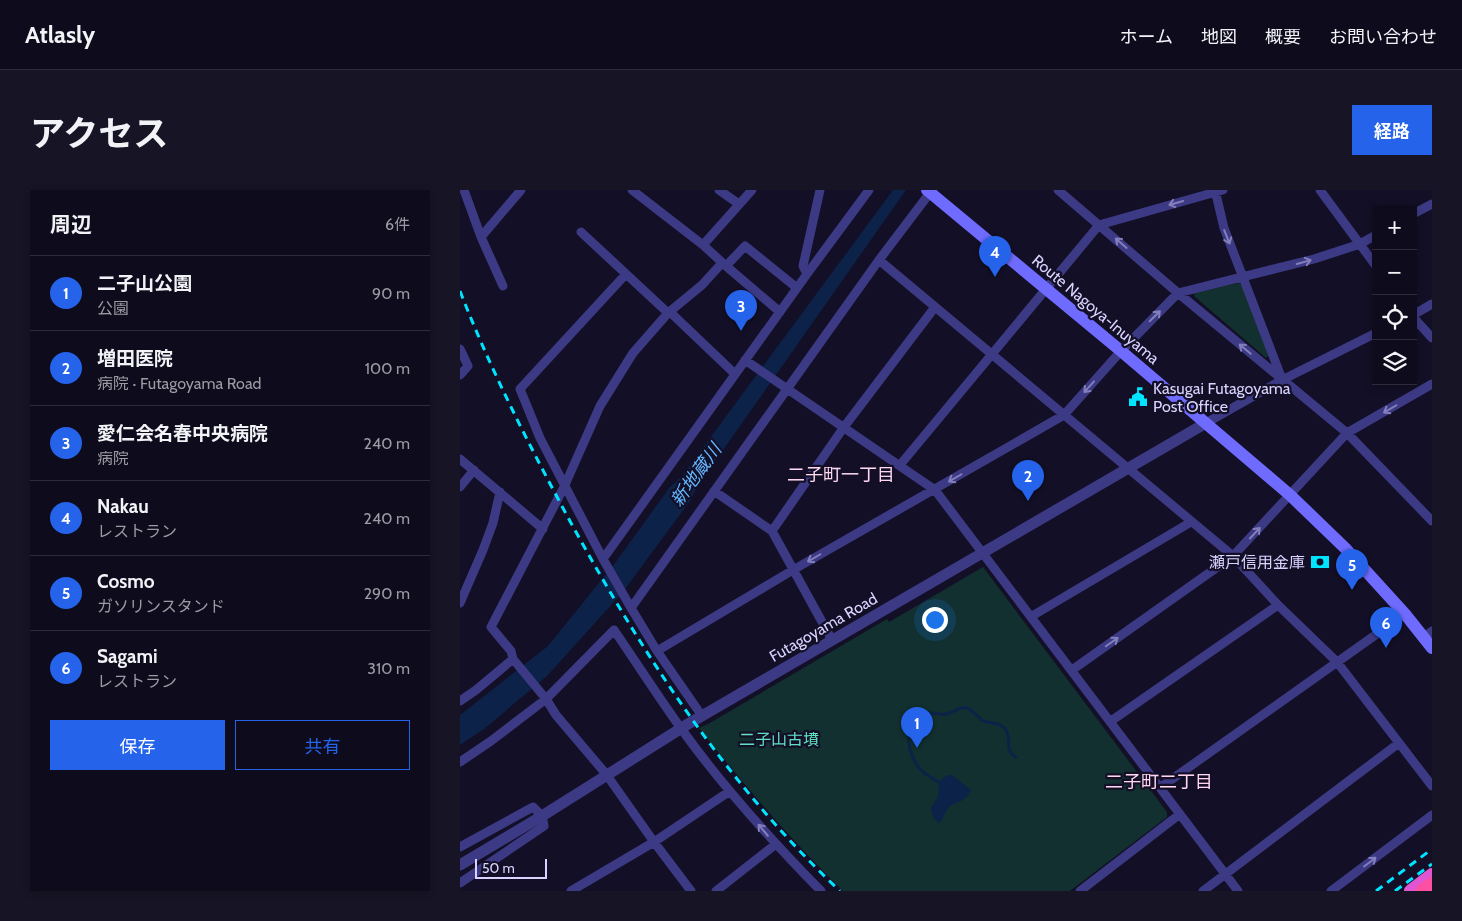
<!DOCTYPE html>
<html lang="ja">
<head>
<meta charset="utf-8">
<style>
  body { margin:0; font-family:Cabin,"Noto Sans JP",sans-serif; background:#171425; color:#f1f3f6 }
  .controls { position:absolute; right:15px; top:15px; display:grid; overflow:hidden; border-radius:0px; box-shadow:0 2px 8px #0003 }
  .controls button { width:45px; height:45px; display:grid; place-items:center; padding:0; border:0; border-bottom:1px solid #2e2b3b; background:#0e0b1c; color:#f1f3f6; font:25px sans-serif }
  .scale { position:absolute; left:15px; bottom:12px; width:72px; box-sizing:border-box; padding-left:5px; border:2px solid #d9d4ff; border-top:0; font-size:14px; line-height:18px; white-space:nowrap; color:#d9d4ff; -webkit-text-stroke:4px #130f26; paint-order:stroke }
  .you { position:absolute; left:474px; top:429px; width:18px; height:18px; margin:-12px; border:4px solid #fff; border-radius:50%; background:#1a73e8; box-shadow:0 0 0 8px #1a73e833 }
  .badge { display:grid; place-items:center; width:32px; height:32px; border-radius:50%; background:#2563eb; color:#fff; font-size:16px; font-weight:700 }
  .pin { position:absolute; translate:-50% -41px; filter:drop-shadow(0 1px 2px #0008) }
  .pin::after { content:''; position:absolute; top:26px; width:18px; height:15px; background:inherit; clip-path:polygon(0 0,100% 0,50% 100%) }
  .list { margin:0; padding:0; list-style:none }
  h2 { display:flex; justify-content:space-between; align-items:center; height:65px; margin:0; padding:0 20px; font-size:21px }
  h2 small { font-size:16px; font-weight:400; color:#9b9ba3 }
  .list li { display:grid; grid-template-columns:32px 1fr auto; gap:15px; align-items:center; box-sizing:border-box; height:75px; padding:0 20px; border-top:1px solid #2e2b3b }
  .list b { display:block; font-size:19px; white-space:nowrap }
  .list p { margin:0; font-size:16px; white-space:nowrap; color:#9b9ba3 }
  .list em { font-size:16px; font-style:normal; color:#9b9ba3 }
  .actions { display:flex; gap:10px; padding:15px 20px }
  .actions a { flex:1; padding:11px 0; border:1px solid #2563eb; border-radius:0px; text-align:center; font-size:18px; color:#2563eb }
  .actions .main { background:#2563eb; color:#fff }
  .icon { flex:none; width:28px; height:28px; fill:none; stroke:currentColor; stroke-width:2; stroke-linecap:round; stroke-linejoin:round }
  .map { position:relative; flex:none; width:972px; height:701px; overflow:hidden; border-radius:0px }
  header { display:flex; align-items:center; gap:30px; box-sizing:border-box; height:70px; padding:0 25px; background:#0e0b1c; border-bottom:1px solid #2e2b3b }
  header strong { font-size:24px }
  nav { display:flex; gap:28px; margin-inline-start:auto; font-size:18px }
  .intro { display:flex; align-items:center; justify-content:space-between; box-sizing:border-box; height:120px; padding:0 30px }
  h1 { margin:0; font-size:35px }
  .button { padding:12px 22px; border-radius:0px; background:#2563eb; color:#fff; font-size:18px; font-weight:700 }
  main { display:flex; gap:30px; padding:0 30px }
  aside { flex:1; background:#0e0b1c; border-radius:0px; box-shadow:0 2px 8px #0003 }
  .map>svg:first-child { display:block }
  .green { fill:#12302f }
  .water { fill:#0c2248 }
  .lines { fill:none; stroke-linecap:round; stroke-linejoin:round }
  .stream { stroke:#0c2248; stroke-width:3 }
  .minor { stroke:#3d3a85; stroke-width:9 }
  .tertiary { stroke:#3d3a85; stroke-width:11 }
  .secondary { stroke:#6f6bff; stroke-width:12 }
  .trunk { stroke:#e055d1; stroke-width:14 }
  .motorway { stroke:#ff4fa3; stroke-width:15 }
  .rail { stroke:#00e5ff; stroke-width:3; stroke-dasharray:8 6; stroke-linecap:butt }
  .oneway { stroke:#837fbc }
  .labels { text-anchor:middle; stroke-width:4.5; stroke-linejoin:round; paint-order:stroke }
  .street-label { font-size:16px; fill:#d9d4ff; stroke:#130f26 }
  .poi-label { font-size:16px; fill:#d9d4ff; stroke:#130f26; text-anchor:start }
  .park-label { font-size:16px; fill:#5fe0c0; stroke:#130f26 }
  .water-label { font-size:18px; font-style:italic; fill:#62b6ff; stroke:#130f26 }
  .neighbourhood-label { font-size:18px; fill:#ffd6f0; stroke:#130f26 }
</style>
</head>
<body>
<header>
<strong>Atlasly</strong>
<nav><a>ホーム</a><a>地図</a><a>概要</a><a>お問い合わせ</a></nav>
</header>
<div class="intro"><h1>アクセス</h1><a class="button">経路</a></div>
<main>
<aside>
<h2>周辺<small>6件</small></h2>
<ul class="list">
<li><span class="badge">1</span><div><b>二子山公園</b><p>公園</p></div><em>90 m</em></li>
<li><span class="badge">2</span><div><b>増田医院</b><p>病院 · Futagoyama Road</p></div><em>100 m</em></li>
<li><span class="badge">3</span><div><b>愛仁会名春中央病院</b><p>病院</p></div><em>240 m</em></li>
<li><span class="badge">4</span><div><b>Nakau</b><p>レストラン</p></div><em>240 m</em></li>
<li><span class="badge">5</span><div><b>Cosmo</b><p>ガソリンスタンド</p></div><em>290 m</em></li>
<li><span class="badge">6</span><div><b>Sagami</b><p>レストラン</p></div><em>310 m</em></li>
</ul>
<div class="actions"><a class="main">保存</a><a>共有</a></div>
</aside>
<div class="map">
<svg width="972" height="701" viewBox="0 0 972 701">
  <rect width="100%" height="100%" fill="#130f26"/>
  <path class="green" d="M778,93L782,95L809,165L806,168L734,106L735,103Z
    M523,377L707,622V627L610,701H383C331,650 284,595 239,538L248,534L427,429L429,432Z"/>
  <path class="water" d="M433,0H446L237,297L230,311L162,403L87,486L24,539L0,555V525L88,456L155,373L210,297L222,286Z
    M488,585H492L511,600C506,613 496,610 488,618C484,623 484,629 479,633L473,628L471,618C475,610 481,606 478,596L482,589Z"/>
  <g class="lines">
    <path class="stream" d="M480,593C474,589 466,585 461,580C448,567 440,532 463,524C470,521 478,525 486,524C493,523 500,516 507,518C513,520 517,527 522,530C531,535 540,531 546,540C552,550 544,561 556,567"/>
    <path class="minor" d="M4,0L21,47L43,96
      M172,0L243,55
      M259,0L279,14
      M292,0L243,55L266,76L320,122
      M598,0L718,103L887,243L972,331
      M755,0L764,38L822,189
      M860,0L916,76
      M953,24L972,14
      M121,42L208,123
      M21,47L61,0
      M419,70L773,366L818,415L877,472L972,596
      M266,76L285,56L337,98
      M166,84L60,199L80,248L143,369L347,84L409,0
      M347,84L343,76L360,0
      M210,122L275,184
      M953,125L972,114
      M953,127L972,148
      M0,159L8,176L0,185
      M285,170L475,300L778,701
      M746,233L822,190L916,143
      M0,269L83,339
      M440,275L639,35L763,0
      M0,297L14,280
      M254,301L312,341
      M143,369L171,418
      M0,413L23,360L33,333L40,302
      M572,426L731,332
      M964,447L972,441
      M372,450L312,341L384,237L475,117
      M197,461L333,380L604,225L661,161L718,103L854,69L900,54L916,45
      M612,480L773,366L887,243L972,194
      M0,511L16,500L53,469
      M242,526L197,461L171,418L419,70L472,0
      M651,531L818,415
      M0,572L31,551L86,509L154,440C176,472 197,505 220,537C262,596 311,650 361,701
      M701,597L945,424
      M0,657L73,617L82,626L84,636L0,693
      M111,701L194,652L270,601
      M231,701L194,652L146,584L96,525L86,509L53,469L51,461L31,437L104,297L140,216L173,163L208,123L242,95L262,73
      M256,701L316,654
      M620,701L720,624
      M743,701L939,553
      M871,701L972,625"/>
    <path class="tertiary" d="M0,675L82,626L228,534L746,233"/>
    <path class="secondary" d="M467,0L661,161L830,305L885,358L945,424L972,458"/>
    <path class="trunk" d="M951,701L972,685"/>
    <path class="motorway" d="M963,701L972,695"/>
    <path class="rail" d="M0,101C31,181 70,257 111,333C184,466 268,596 380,701
      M916,701L972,659
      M935,701L972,674"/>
  </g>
  <defs><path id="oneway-shaft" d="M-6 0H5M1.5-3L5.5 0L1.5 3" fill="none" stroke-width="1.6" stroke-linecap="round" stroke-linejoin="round" transform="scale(1.25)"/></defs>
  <g class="oneway">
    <use href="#oneway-shaft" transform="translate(716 13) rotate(164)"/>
    <use href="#oneway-shaft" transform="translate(767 47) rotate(68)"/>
    <use href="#oneway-shaft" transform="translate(661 53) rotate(-139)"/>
    <use href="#oneway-shaft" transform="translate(844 72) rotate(-15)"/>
    <use href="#oneway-shaft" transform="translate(695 126) rotate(-45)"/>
    <use href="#oneway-shaft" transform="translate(785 159) rotate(-140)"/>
    <use href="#oneway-shaft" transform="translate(629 197) rotate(132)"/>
    <use href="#oneway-shaft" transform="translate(930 219) rotate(150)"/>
    <use href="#oneway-shaft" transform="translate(495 288) rotate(150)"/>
    <use href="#oneway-shaft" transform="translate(795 343) rotate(-47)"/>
    <use href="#oneway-shaft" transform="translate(354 368) rotate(150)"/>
    <use href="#oneway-shaft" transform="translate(652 452) rotate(-35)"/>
    <use href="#oneway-shaft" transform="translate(303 640) rotate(-130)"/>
    <use href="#oneway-shaft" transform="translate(910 672) rotate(-37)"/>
  </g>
  <defs>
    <g id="civic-bare" transform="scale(1.5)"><path d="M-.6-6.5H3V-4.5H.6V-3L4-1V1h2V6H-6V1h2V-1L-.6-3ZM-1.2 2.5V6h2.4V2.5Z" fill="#00e5ff" stroke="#130f26" stroke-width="2.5" paint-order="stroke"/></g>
    <g id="bank-bare" transform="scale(1.5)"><path d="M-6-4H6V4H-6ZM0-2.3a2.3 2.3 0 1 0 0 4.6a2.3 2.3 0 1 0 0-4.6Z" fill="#00e5ff" stroke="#130f26" stroke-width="2.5" paint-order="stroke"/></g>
  </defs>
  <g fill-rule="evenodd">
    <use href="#civic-bare" x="678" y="207"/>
    <use href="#bank-bare" x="860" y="372"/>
  </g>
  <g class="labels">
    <g class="street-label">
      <text transform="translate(636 119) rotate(40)" y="6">Route Nagoya-Inuyama</text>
      <text transform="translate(363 437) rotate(-30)" y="6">Futagoyama Road</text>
    </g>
    <g class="poi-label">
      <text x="693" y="204">Kasugai Futagoyama<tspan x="693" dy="18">Post Office</tspan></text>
      <text x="845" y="378" text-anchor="end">瀬戸信用金庫</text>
    </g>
    <g class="park-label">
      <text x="319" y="555">二子山古墳</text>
    </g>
    <g class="water-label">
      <text transform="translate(236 285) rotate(-54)" y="6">新地蔵川</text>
    </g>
    <g class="neighbourhood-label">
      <text x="381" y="291">二子町一丁目</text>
      <text x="699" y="598">二子町二丁目</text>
    </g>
  </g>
</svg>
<div class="controls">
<button>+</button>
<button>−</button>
<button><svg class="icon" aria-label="locate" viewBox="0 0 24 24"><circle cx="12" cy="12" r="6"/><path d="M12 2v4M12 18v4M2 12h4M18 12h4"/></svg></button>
<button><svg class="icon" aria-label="layers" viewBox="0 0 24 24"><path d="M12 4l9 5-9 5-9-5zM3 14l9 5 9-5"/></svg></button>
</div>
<div class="scale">50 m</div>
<div class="you"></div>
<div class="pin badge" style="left:457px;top:558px">1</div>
<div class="pin badge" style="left:568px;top:311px">2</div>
<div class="pin badge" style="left:281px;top:141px">3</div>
<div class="pin badge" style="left:535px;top:87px">4</div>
<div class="pin badge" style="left:892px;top:400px">5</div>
<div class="pin badge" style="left:926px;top:458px">6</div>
</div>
</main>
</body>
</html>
